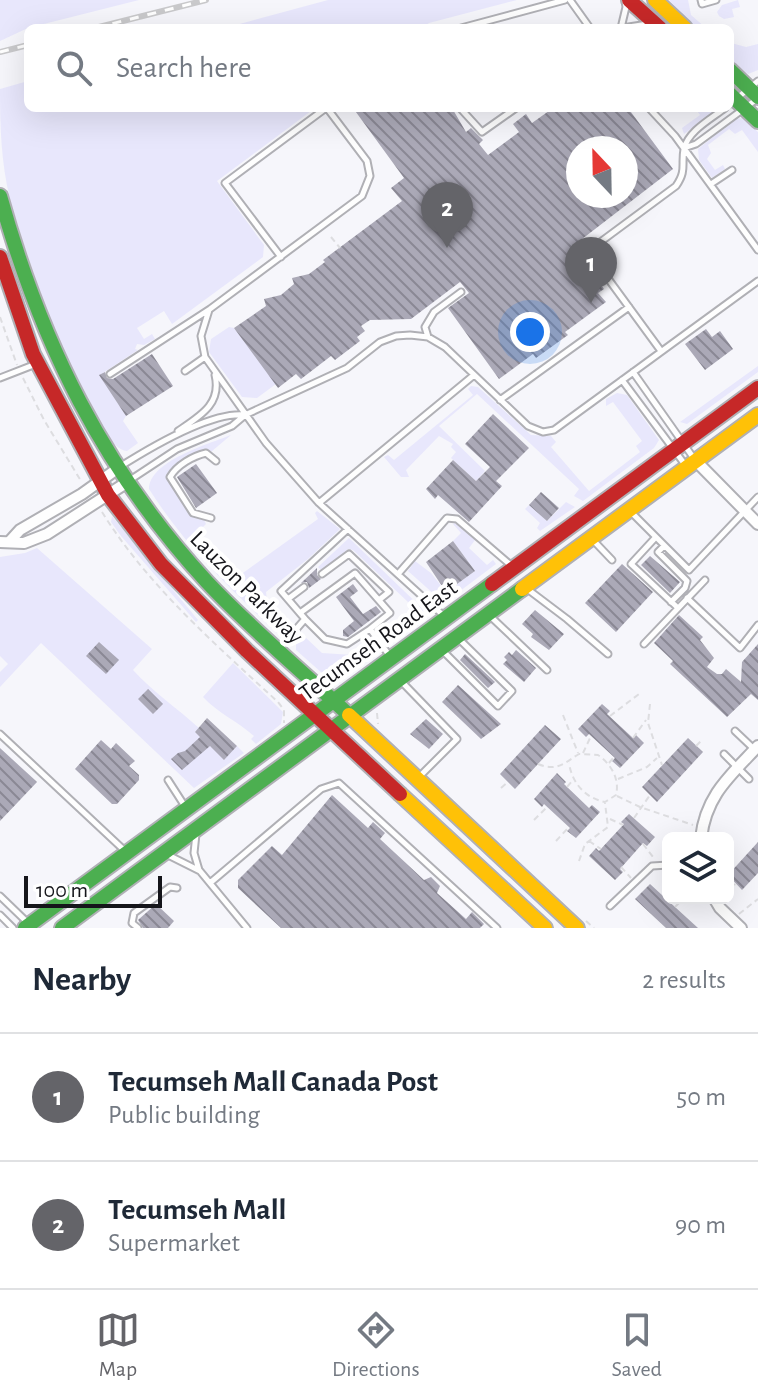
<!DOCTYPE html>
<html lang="en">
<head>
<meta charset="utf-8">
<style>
  body { margin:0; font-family:"Alegreya Sans",sans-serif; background:#f2f2f3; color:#1f2937 }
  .controls { position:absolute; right:24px; bottom:24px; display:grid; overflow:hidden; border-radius:12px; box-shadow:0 8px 32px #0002 }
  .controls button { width:72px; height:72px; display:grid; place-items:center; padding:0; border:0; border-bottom:2px solid #e0e1e3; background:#fff; color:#1f2937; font:40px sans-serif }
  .compass { position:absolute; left:566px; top:136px; width:72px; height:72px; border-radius:50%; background:#fff; box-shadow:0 8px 32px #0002; rotate:338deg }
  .scale { position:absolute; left:24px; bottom:20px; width:138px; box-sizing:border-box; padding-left:8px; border:4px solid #15151a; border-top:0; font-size:22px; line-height:28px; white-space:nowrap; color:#15151a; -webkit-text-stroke:6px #fff; paint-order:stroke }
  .you { position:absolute; left:530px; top:332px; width:28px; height:28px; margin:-20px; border:6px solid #fff; border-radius:50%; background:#1a73e8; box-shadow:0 0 0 12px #1a73e833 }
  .badge { display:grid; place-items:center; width:52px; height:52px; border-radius:50%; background:#646469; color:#fff; font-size:26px; font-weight:700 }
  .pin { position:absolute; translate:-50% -66px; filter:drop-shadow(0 2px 4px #0008) }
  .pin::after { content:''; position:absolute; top:42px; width:28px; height:24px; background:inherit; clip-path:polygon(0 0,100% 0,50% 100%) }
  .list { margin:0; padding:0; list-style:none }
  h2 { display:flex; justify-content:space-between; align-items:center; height:104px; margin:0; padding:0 32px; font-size:34px }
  h2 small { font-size:26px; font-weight:400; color:#747a83 }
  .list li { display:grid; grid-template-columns:52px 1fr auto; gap:24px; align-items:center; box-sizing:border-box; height:128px; padding:0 32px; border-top:2px solid #e0e1e3 }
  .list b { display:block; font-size:30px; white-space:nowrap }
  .list p { margin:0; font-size:26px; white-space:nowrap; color:#747a83 }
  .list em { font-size:26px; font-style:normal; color:#747a83 }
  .icon { flex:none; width:44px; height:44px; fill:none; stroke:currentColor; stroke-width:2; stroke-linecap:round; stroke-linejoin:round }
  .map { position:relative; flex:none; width:758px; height:928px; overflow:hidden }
  .search { position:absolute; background:#fff; box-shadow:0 8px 32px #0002; left:24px; right:24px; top:24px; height:88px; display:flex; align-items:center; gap:20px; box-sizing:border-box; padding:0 28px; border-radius:12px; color:#747a83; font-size:30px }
  .sheet { height:360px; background:#fff }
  nav { display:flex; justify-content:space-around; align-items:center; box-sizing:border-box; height:112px; border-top:2px solid #e0e1e3; background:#fff; font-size:22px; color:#747a83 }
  nav a { display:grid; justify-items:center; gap:4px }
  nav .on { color:#646469 }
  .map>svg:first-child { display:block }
  .grass { fill:#e8e7fc }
  .building { fill:url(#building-back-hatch); fill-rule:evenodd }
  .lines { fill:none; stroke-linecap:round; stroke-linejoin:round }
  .lane-casing { stroke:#b0b0b5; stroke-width:9 }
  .street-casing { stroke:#b0b0b5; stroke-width:14 }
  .fast-casing { stroke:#b0b0b5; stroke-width:18 }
  .slow-casing { stroke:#b0b0b5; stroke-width:18 }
  .jam-casing { stroke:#b0b0b5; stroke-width:18 }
  .path { stroke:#dddde0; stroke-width:2; stroke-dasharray:6 4; stroke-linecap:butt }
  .lane { stroke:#fefefe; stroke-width:5 }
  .street { stroke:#fefefe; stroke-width:10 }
  .fast { stroke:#4caf50; stroke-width:14 }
  .slow { stroke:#ffc107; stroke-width:14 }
  .jam { stroke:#c62828; stroke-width:14 }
  .rail-casing { stroke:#c9c9cb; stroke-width:6 }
  .rail { stroke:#fff; stroke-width:3; stroke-dasharray:9; stroke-linecap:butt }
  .labels { text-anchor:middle; stroke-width:8; stroke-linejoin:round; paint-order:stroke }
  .street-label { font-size:24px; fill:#15151a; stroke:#fff }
</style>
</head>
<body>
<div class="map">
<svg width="758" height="928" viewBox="0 0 758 928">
  <defs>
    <pattern id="building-back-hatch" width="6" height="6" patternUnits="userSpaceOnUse" patternTransform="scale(2)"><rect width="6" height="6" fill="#aba9b7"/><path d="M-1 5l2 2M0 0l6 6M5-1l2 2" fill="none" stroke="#8a8894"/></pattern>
  </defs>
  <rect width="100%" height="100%" fill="#f6f6fb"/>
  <path class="grass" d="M0,0H139L28,28L0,41Z
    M328,0H517L429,23L422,28H225Z
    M669,0H688L691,15L706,28H696Z
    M738,0L740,7L732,9L734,17L724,19L719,16L717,12L722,5Z
    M731,43L746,47L758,44V70L748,74L730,60Z
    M28,81V108H315L217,181L264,245L263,257L172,324L164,311L137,328L144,339L152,334L155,339L144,345L137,344L135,349L138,350L100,375L126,416L123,421L138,443L127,451C89,449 20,237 10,199C1,162 0,126 0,89Z
    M695,108H720L684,134L682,128L700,115Z
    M742,118L758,132V152L742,130L735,134L729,129L708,145L711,153L707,159L715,170L723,165L725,169L712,178L699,160L698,149L735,119Z
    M229,327L234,328L276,384L257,398L242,397L209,352L211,339Z
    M758,366V372L687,424L680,422Z
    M471,386L478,387L531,435L551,436L556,442L551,447L589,491L640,452L636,446L642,441L613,402L606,406V399L617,393L627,395L659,440L654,448L583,501L574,496L579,489L477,394L439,426L485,471L476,481L451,458L456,452L451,447L453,444L439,436L406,470L409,477H401L384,457L388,455L394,460L473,395L468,389Z
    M231,435L211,452H196L171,470L168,477L192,516L204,520L206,524L198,532L236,578L318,519L315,513L317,511L340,529L308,559L266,592L267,600L291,623L284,631H275C229,588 183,543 149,489C149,461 209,444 231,435Z
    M566,502L575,507L540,531L537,528L540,523L525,509L529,505L547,521Z
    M112,516L198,620L196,622L121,536L111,522Z
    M455,523L475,540L469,548L487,565L493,560L496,564L444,603L408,571L415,561L431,573L446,592L475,571L453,541L461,533L453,524Z
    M349,538L428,614L390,643L384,634L409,612L408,602L353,550L348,549L322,571L318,567Z
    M37,548L152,649L133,670C153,692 177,708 199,728L195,732L224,759L237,746L244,753L194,788L41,643L0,687V672L8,664L0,656V557L25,553Z
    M304,636L322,653L353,655L365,646L369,647L375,655L343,678L331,681L296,650V641Z
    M233,663L283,712L281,724L256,744L251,739L254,736C237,721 218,713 203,697Z"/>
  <path class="building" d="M353,108H452L466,132L471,128L483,140L479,144L488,155L519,132L513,124L526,114L532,123L553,108H628L673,169L573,246L604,289L598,293L606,302L565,332L568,335L536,358L533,354L499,379L448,308L469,293L460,282L411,319L370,320L361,326L365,331L357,337L360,341L335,360L331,356L301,379L296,374L278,388L234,328L266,306L264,299L281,295L294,284L292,278L309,274L325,262L323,260L402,201L391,188L404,178ZM578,148H626V196H578Z
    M706,329L712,337L720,331L733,349L705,370L685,344Z
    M152,354L173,386L126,416L99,375L105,372L107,378L113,379Z
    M493,414L529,448L496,481L502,486L469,522L438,495L435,499L426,489L453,460L476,481L490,467L465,444Z
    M196,464L217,493L196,508L177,477Z
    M541,492L559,508L547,521L529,505Z
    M453,541L475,571L446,592L426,562Z
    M650,556L680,582L670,593L641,565Z
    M622,564L653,592L616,632L585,603Z
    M317,568V575L321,579L309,588L307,582L301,583Z
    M353,584L358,591L350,597L363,614L376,606L381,612L348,637L343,636V630L354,621L336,597Z
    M535,610L564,634L549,650L531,637L533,634L522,624Z
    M679,615L703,637L700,640L714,658L707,667L717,674H722L726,669L741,682L742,662L758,644V700L751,694L727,717L670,664L673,661L654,643Z
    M99,642L119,660L106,674L86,656Z
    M516,650L536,668L524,682L503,664L507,660L504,657L509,652L512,655Z
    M465,654L495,682L488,688L460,660Z
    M458,685L501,724L481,739L442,702Z
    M148,689L163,704L153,714L138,699Z
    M602,704L610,711L607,714L633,738L636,735L644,743L620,768L612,761L615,758L589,734L586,737L578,729Z
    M207,718L237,746L224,760L210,746L182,770L171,759L178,753L185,751L200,737L195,732Z
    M426,719L443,734L429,749L410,734Z
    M545,725L561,739L515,789L500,774Z
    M688,738L703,752L657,802L642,787Z
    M101,740L111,749L116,743L135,761L129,766L139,775V780L117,804H112L75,769Z
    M0,748L37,782L0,821Z
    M557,773L566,782L564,784L589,808L592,805L600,812L576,838L567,831L570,828L544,804L542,807L534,799Z
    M332,795L368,828L373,822L385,833L380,839L424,880L431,877L440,886L437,893L466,919L472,912L484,924L480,928H281L238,888V880L272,846L282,855Z
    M629,814L655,837L647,846L643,843L620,869L623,872L615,880L589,856L596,848L599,851L624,824L621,822Z
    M758,842V873L742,890L728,875Z
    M650,884L675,907L698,928H666L635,899Z
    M156,904L174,921L168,928H143L138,920Z"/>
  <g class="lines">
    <g class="lane-casing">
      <path id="lane" d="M570,0L590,28
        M701,0L702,4L716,0
        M461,28L565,0
        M621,28L626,7L625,1
        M622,28L648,24
        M730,104L758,81
        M460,108L482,132L516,108
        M649,108L675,136L758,250
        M684,148L696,144L757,99
        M711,184L732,170
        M281,257L225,183L326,108
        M209,310L201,336L205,357L266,443L319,503L444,616
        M428,337L425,327L434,312L461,292
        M661,351L601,269L597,256L599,243L676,186C687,170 681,165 684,149C688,131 711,119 725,108
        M185,371L205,357
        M633,372L695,460
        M110,374L210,309L362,196L370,176L367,161L327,108
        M0,378L36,364
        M622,380L686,466
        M500,400L629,307
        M178,431C200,416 222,404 215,375
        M118,468C148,449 209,412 244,415
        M130,480L177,449L232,426L245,415L347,368L380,342L396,336L410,335L428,337L445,347L528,426L543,432L554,430L758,281
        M319,503L474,375
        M631,512L689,570L758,497
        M211,518L193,513L170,477C177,465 193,456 206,453L216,461
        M655,538L631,564L678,608
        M592,539L612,560
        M663,547L658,552L687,581L685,588L671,602
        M322,574L349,554L389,592L379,600
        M398,574L447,518L457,519L513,567
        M526,588L567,619L608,654
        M687,598L740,648L758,625
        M288,599L304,587
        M300,613L355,573L390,613L370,629
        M489,615L547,670
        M305,619L325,639L347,644L370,629L389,655
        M644,644L705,580
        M279,649L305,619L281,591L348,529
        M442,650L498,706L512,691L459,639
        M400,680L457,739L418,778
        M735,731L754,749
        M0,734L125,851
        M724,754L749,779
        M168,780L186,808
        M196,834L194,853L199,870
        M168,855L200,871L247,928
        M210,883L321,789L339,783L497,928
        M0,896L28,923
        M610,906L652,866L668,865
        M0,915L13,928
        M138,928L132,923L134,913L170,887L177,888"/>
    </g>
    <g class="street-casing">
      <path id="street" d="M696,461L758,524
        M10,541L20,530L82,494L117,469
        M0,542L24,543L47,534L126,483
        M701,838C706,795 730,776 758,746
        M714,898L720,908L741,928"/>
    </g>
    <g class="fast-casing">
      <path id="fast" d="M730,70L758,97
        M730,94L758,121
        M0,196C41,343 103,469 207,582C251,629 302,671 349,715
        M25,928L492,584
        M62,928L522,589"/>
    </g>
    <g class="slow-casing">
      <path id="slow" d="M655,0L685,28
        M522,589L758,415
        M349,715L577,928
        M400,794L545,928"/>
    </g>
    <g class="jam-casing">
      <path id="jam" d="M629,0L660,28
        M0,257L33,354L108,495L161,564L247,651L400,794
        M492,584L758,388"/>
    </g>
    <path class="path" d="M331,237L340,248
      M0,317L17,365
      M23,378L44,420L81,481
      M102,512C148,586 215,644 278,702L284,710V723
      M650,704L648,723L662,765
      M377,713L378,724
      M563,715L578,753
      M610,716L639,694
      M633,738L646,720
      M696,746L701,741
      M583,753L591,736
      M609,763L614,757
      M538,764C557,772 564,763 579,754L598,755C611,764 620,779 616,795L605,802C585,798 572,783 569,763
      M618,779L647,767L657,758
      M567,787L573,780
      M501,788L508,782
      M617,796L640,807L693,825
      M634,818L650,795
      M610,819L623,825
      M534,820L547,807
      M556,841L569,827
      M589,841L601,849
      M643,844L653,857
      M579,861L585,844L608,827L605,803
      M621,867L631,878
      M728,893L735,884
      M675,907L684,898
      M739,914L758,899
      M586,921L594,928"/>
    <use href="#lane" class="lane"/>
    <use href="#street" class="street"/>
    <use href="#fast" class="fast"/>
    <use href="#slow" class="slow"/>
    <use href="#jam" class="jam"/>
    <g class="rail-casing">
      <path id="rail" d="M95,28L206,0
        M0,52L28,45"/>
    </g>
    <use href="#rail" class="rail"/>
  </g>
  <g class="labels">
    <g class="street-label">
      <text transform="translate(247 587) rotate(45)" y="8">Lauzon Parkway</text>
      <text transform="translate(378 640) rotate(-36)" y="8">Tecumseh Road East</text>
    </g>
  </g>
</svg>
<div class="controls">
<button><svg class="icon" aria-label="layers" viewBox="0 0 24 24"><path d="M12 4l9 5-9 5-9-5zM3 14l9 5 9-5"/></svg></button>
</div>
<svg class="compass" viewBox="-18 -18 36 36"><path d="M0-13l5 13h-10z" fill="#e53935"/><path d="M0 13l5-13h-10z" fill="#747a83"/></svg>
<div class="scale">100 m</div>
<div class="you"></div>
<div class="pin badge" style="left:591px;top:303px">1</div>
<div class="pin badge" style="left:447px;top:248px">2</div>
<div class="search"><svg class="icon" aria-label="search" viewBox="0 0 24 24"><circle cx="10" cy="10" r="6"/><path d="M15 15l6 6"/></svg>Search here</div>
</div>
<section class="sheet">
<h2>Nearby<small>2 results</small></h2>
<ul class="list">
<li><span class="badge">1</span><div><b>Tecumseh Mall Canada Post</b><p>Public building</p></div><em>50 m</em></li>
<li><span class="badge">2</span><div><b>Tecumseh Mall</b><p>Supermarket</p></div><em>90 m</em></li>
</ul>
</section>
<nav>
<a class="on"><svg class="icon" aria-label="map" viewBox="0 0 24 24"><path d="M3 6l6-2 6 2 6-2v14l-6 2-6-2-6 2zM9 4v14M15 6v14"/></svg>Map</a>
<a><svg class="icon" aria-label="directions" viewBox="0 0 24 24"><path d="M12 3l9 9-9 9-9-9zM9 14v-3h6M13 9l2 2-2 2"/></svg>Directions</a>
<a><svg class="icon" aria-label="saved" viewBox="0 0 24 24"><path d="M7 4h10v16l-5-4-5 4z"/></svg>Saved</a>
</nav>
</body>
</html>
